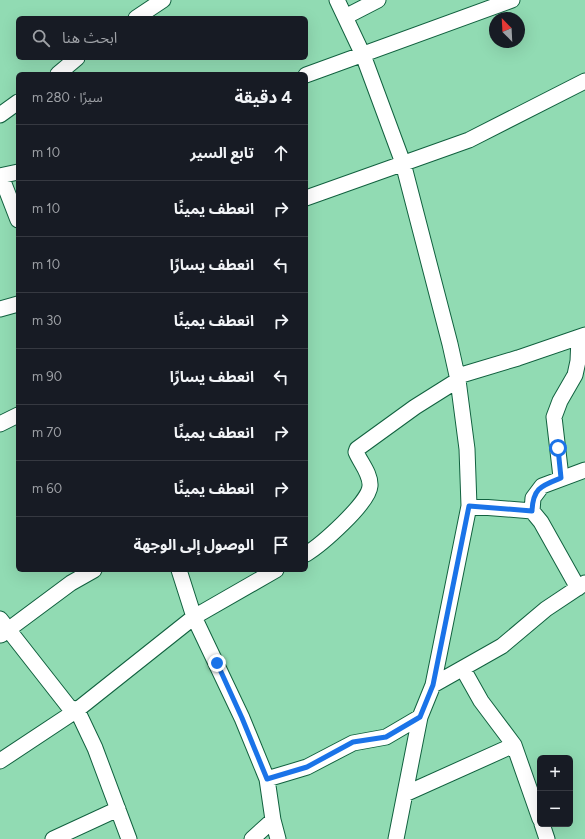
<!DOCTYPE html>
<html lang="ar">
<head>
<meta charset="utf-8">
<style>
  body { margin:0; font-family:Figtree,"Noto Sans Arabic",sans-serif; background:#242831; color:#f1f3f6; direction:rtl }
  .controls { position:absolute; right:12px; bottom:12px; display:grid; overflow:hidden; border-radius:6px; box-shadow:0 4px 16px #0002 }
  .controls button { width:36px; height:36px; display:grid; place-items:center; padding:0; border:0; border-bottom:1px solid #363941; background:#171b24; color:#f1f3f6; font:20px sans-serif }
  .compass { position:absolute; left:489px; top:12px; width:36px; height:36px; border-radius:50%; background:#171b24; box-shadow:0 4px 16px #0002; rotate:336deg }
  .stop { position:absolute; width:12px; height:12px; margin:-9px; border:3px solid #1a73e8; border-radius:50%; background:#fff }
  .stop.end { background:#1a73e8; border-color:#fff; box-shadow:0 1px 4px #0008 }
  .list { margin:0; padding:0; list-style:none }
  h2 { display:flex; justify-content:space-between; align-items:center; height:52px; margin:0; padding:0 16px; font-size:17px }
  h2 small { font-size:13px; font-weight:400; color:#9ea1a6 }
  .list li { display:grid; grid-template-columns:26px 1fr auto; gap:12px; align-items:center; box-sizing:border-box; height:56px; padding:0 16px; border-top:1px solid #363941 }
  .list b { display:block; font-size:15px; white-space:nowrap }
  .list em { font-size:13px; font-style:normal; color:#9ea1a6 }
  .icon { flex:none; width:22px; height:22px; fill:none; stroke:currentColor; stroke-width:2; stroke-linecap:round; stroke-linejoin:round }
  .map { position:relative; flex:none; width:585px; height:839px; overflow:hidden; direction:ltr }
  .search { position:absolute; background:#171b24; box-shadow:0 4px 16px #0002; left:16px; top:16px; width:292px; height:44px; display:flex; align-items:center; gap:10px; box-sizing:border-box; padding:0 14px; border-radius:6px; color:#9ea1a6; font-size:15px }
  .panel { position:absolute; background:#171b24; box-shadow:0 4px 16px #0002; left:16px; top:72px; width:292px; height:500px; border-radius:6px; direction:rtl }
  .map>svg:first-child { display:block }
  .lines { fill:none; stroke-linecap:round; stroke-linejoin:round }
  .minor-casing { stroke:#11613f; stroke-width:17 }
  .minor { stroke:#fff; stroke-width:15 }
  .route { stroke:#1a73e8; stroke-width:5 }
</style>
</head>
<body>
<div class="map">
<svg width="585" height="839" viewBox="0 0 585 839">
  <rect width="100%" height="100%" fill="#91dbb3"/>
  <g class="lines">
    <g class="minor-casing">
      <path id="minor" d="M337,0L363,55L403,163L450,344L458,380L467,449L469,506L433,685L420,717L396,839
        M345,17L378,0
        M136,18L163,0
        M58,74L77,58
        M306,75L512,0
        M0,115L18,102
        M0,176L18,172
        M1,176L18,220
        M306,198L469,140L585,81
        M0,309L18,304
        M458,376L518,358L585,335
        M0,424L18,415
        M561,477L554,417L560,401L575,375L578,361L579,338
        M469,506L532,511L541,522L578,588
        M532,511L533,498L542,486L585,470
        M306,554C321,545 369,503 370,486C371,474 360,462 356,452L357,449L415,407L458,380
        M179,570L194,617L242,718L267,779L273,820L278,839
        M0,619L69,707L77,710L95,748L129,839
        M1,635L71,583L94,570
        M463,669L481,701L514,745L540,819
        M433,685L502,646L546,609L585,583
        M0,761L77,710L194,617L276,570
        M267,779L307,767L353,743L386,737L420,717
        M405,794L514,745
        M542,824L547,839
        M53,839L118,809
        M252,839L273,820"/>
    </g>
    <use href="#minor" class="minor"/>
  </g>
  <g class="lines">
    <path class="route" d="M217,663L242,718L267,779L307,767L353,742L386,737L420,717L433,685L469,506L532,511C533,488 541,486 561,478L558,448"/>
  </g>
</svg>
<div class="controls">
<button>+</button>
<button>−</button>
</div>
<svg class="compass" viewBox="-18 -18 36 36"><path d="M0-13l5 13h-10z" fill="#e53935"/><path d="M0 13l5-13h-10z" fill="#9ea1a6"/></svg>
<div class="stop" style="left:558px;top:448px"></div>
<div class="stop end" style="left:217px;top:663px"></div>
<div class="search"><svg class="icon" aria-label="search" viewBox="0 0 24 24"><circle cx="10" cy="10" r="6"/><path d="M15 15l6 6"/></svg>ابحث هنا</div>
<section class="panel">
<h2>4 دقيقة<small>سيرًا · 280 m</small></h2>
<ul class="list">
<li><svg class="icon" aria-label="ahead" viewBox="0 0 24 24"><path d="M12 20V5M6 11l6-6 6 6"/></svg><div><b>تابع السير</b></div><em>10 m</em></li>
<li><svg class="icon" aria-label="right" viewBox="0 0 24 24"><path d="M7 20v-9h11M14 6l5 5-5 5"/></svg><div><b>انعطف يمينًا</b></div><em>10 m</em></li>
<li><svg class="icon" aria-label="left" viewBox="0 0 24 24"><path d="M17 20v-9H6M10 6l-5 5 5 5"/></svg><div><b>انعطف يسارًا</b></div><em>10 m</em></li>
<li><svg class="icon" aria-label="right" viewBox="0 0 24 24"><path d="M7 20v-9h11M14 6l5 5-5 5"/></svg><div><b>انعطف يمينًا</b></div><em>30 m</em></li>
<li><svg class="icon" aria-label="left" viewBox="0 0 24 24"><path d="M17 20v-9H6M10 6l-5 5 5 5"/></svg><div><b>انعطف يسارًا</b></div><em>90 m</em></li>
<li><svg class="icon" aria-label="right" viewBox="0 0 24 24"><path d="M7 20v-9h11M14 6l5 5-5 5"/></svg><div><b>انعطف يمينًا</b></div><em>70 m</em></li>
<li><svg class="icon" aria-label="right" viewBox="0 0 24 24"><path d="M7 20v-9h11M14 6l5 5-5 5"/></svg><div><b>انعطف يمينًا</b></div><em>60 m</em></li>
<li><svg class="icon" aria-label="arrive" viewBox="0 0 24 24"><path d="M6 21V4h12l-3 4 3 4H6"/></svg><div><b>الوصول إلى الوجهة</b></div></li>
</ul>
</section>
</div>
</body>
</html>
